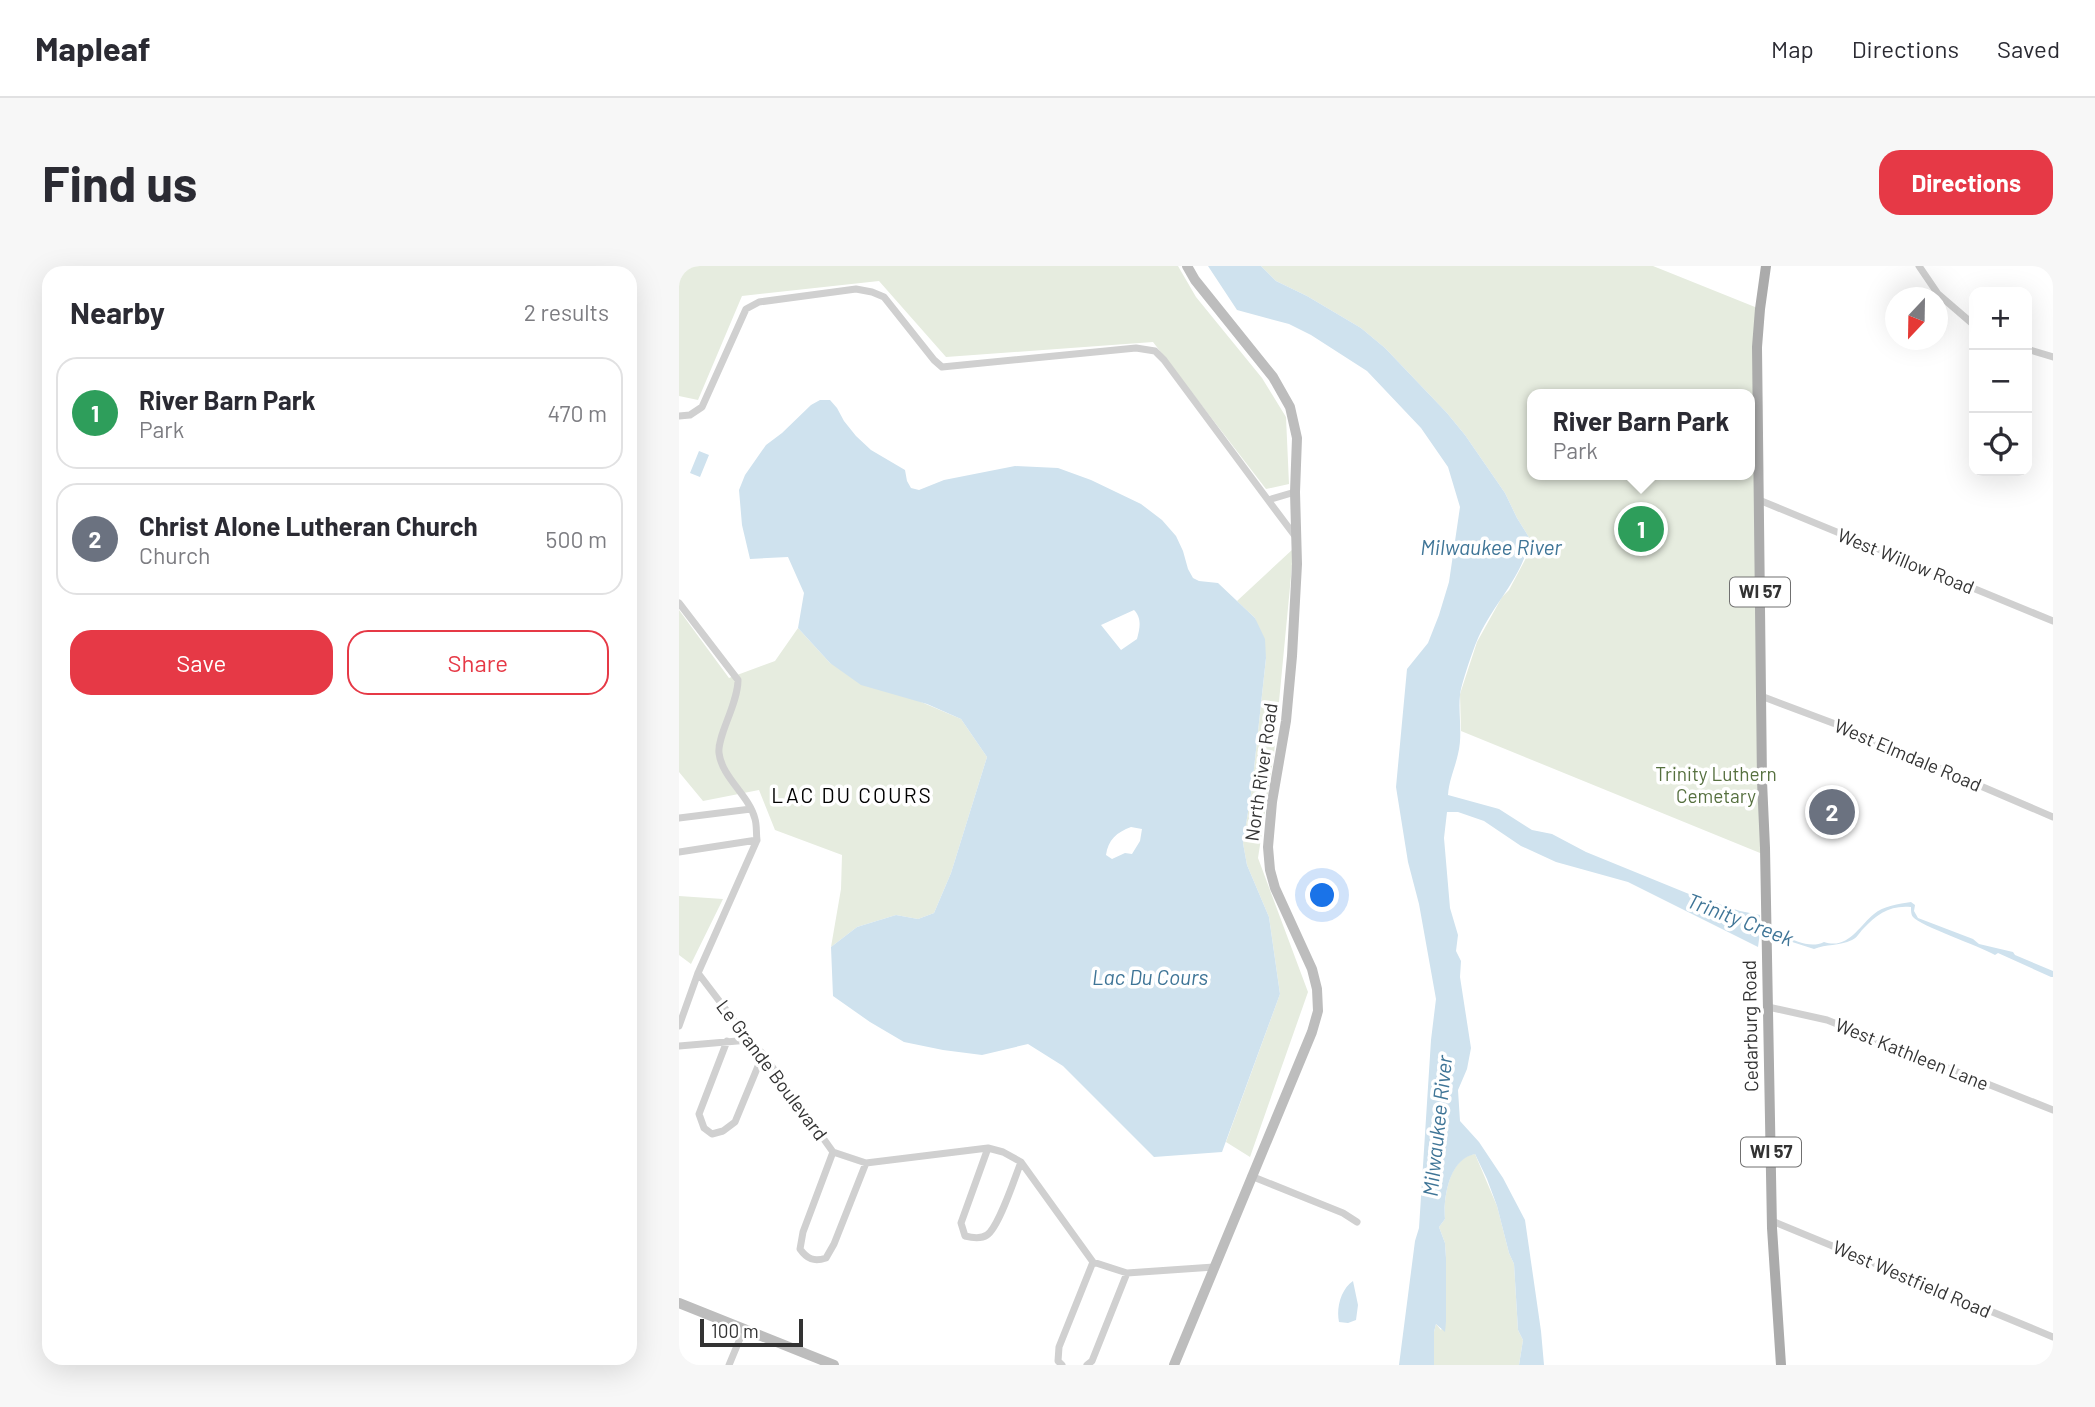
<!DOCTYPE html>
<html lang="en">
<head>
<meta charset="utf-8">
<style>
  body { margin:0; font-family:Barlow,sans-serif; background:#f7f7f7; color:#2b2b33 }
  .controls { position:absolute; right:21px; top:21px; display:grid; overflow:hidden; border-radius:14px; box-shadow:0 7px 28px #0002 }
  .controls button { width:63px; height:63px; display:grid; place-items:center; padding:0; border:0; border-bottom:2px solid #e1e1e2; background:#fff; color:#2b2b33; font:35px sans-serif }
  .compass { position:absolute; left:1206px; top:21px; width:63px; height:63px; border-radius:50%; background:#fff; box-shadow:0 7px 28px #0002; rotate:202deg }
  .scale { position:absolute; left:21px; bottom:18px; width:103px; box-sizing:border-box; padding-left:7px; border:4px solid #333; border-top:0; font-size:19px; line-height:24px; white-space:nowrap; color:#333; -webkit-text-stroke:5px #fff; paint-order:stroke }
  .you { position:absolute; left:644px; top:630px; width:24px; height:24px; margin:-18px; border:5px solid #fff; border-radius:50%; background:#1a73e8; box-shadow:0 0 0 10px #1a73e833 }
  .badge { display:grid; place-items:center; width:46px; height:46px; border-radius:50%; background:#e63946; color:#fff; font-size:23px; font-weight:700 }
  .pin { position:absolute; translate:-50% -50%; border:4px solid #fff; box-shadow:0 2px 7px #0006 }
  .popup { position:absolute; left:848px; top:123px; width:228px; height:91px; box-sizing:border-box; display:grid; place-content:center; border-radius:14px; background:#fff; filter:drop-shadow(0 2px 5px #0005); font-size:23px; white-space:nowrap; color:#7c7c81 }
  .popup b { font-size:26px; color:#2b2b33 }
  .popup::after { content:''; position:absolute; left:50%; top:100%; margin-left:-14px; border:14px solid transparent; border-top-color:#fff }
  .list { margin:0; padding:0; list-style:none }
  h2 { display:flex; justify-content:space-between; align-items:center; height:91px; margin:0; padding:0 28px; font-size:30px }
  h2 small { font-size:23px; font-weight:400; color:#7c7c81 }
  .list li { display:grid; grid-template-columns:46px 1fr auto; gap:21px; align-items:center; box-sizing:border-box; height:112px; margin:0 14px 14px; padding:0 14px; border:2px solid #e1e1e2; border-radius:21px }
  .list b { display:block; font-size:26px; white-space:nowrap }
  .list p { margin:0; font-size:23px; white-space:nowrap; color:#7c7c81 }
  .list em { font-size:23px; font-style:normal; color:#7c7c81 }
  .actions { display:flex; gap:14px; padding:21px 28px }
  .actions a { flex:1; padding:16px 0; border:2px solid #e63946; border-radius:21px; text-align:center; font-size:24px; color:#e63946 }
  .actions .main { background:#e63946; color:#fff }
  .icon { flex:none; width:38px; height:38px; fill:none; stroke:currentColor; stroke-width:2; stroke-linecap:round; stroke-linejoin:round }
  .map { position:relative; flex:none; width:1374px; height:1099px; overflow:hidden; border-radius:21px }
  header { display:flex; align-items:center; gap:42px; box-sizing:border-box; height:98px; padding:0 35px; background:#fff; border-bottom:2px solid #e1e1e2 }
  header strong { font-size:33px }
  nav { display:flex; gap:38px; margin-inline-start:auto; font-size:24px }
  .intro { display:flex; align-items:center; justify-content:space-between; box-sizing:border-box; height:168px; padding:0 42px }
  h1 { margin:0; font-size:49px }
  .button { padding:18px 32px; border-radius:21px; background:#e63946; color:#fff; font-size:24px; font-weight:700 }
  main { display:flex; gap:42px; padding:0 42px }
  aside { flex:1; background:#fff; border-radius:21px; box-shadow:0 7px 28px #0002 }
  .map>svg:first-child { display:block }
  .green { fill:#e6ecdf; fill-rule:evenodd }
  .water { fill:#cfe2ee; fill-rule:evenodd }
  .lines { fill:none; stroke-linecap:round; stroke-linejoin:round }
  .street { stroke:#d0d0d0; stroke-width:7 }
  .secondary { stroke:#bdbdbd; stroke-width:10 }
  .primary { stroke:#ababab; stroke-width:10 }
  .labels { text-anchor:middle; stroke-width:7; stroke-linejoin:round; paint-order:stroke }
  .shield { fill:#fff; stroke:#707070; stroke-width:2 }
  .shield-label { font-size:18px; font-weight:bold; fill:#333 }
  .street-label { font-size:19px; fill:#333; stroke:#fff }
  .park-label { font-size:19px; fill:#56703f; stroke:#fff }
  .water-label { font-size:21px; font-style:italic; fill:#3f7597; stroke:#fff }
  .neighbourhood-label { font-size:21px; letter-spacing:2px; fill:#000; stroke:#fff }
</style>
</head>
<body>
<header>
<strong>Mapleaf</strong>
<nav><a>Map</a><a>Directions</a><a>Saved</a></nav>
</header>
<div class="intro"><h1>Find us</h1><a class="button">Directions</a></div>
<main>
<aside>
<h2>Nearby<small>2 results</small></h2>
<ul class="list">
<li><span class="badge" style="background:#2e9e5b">1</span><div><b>River Barn Park</b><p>Park</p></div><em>470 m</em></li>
<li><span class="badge" style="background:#6b7280">2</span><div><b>Christ Alone Lutheran Church</b><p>Church</p></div><em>500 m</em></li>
</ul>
<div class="actions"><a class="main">Save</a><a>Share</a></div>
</aside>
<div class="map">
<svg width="1374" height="1099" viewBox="0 0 1374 1099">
  <rect width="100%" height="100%" fill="#fff"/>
  <path class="green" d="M0,0H499L517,31L583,112L607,151L610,218L587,223L474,76L267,91L200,15L63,30L19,134L0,130Z
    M582,0H974L1081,43L1086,589L782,465L781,428L798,376L823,331L830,324L847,292L851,273L838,252L826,227L786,169L768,147L706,82L682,62L628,30L597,15ZM853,128H1070V209H853Z
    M615,279L595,488L579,592L629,726L571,891L547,876L601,728L590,651L568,599L564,577L573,521L587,392L576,352L558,335L614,283Z
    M0,344L50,412L96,395L119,362L151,397L282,453L308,491L272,607L255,647L239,653L217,649L178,661L152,681L162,623L163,589L96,564L80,524L24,535L0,506Z
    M0,630L44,633L12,698L0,689Z
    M796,888L818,940L830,987L835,998L839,1064L844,1074L840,1099H755V1066L757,1058L762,1064L767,1056V992L766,977L760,961L766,953C764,933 770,891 796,888Z"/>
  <path class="water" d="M529,0H582L597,15L628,30L682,62L706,82L768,147L786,169L826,227L838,252L851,273C842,315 812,339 797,377C793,387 782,419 781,429C779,448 784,468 779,488C776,502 770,514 769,529L820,543L853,564L873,568L907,586L1010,628L1061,645L1081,649V660L1096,665H1101L1103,670C1117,674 1131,683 1145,676C1169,684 1180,660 1195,648C1204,640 1220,638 1232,636L1236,639L1235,645L1239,652L1294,673L1300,678L1334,686L1336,689L1374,705V711H1372L1319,687L1316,689C1301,680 1241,660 1234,651C1232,649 1232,644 1232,641C1211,639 1198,648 1184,663C1180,667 1178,672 1173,674C1160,680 1147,678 1135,683L1107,674L1102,677L1081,666L1079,681L949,616L877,596L842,580L805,555L779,546H768L765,572L771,642L779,669L777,685L782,695L781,711L792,782L788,803L779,824L781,855L800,876L824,912L846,954L862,1065L865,1099H840L844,1074L839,1064L835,998L830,987L818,940L808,913L796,888C770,893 764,932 766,953L760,961L766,977L767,992V1056L766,1066L757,1058L755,1066V1099H720L736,975L740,962L752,774L757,733L740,638L729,596L717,521L728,403L749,377L760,349L770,316L781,241L769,201L742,162L688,105L632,69L610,58L558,44Z
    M141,134H151L158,142L165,155L177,170L192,184L226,204L228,215L232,222L240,224L265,214L336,200L379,202L412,214L462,238L483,254L497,270L504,285L509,303L514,312L520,315L539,317L576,352L586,373L587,392L573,521L564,577L568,599L590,651L601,728L543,886L475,891L384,800L349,778L303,789L264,784L225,776L191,756L154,730L152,681L178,661L217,649L239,653L255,647L272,607L308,491L282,453L248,438L182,419L151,397L119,362L125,327L109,291L71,293L63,259L60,224L66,209L87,179L103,167L132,139ZM455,344C463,352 461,362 458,373L442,384L422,359ZM452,561L463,563L461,575L453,588L446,587L433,593L427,589C429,574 438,566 452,561Z
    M20,185L30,189L21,211L11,207Z
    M674,1015L679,1039L677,1054L669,1057L660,1056C657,1042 662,1023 674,1015Z"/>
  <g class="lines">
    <path class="street" d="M1240,0L1259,28L1295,59
      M1348,83L1374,91
      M0,150L11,149L23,141L67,43L80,36L177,23L193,26L205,31L255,94L263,101L457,82L476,85L485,94L589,234L616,226
      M589,234L616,270
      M1080,234L1374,355
      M0,337L59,414C59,438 38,470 40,487C43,512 70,529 76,553C78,559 77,568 78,574L19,707L0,760
      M1082,430L1159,459L1374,551
      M0,552L72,543
      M0,586L78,574
      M19,707L70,774L84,788L154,886L187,897L309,882L324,886L342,896L414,996L448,1007L535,1001
      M1089,741L1148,754L1374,844
      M48,775L20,848L25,862L33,868L44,865L56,856L84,788
      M0,780L70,774
      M309,882L282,957L286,970C294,972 302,973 308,969C320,961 336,911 342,896
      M154,886L124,966L121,983C128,993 135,996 147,992L155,978L187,897
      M572,910L664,947L678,956
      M1093,955L1374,1071
      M50,1099L65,1063
      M383,1099L379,1095L380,1081L414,996
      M408,1099L413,1095L448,1007"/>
    <path class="secondary" d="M0,1037L155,1099
      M495,1099L633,766L639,745L638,723L633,703L596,622L591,604L589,581L593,536L607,455L613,390L618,298L616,226L618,172L611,141L594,111L516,14L508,0"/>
    <path class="primary" d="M1087,0L1081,43L1078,81L1083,515L1086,582L1093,962L1102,1099"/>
  </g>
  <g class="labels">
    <g class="shield">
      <rect x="1051" y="311.5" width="60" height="29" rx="5"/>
      <rect x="1062" y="871.5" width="60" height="29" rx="5"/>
    </g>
    <g class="shield-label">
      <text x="1081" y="332">WI 57</text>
      <text x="1092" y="892">WI 57</text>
    </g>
    <g class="street-label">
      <text transform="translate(1227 295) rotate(22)" y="7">West Willow Road</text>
      <text transform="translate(1229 489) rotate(23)" y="7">West Elmdale Road</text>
      <text transform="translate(582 506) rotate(-82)" y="7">North River Road</text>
      <text transform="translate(1071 760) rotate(-91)" y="7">Cedarburg Road</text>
      <text transform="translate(1233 788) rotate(22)" y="7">West Kathleen Lane</text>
      <text transform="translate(93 804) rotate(53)" y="7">Le Grande Boulevard</text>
      <text transform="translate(1233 1013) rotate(23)" y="7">West Westfield Road</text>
    </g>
    <g class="park-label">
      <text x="1037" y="515">Trinity Luthern<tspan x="1037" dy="22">Cemetary</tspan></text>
    </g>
    <g class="water-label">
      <text x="812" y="289">Milwaukee River</text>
      <text transform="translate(1061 654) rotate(21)" y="7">Trinity Creek</text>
      <text x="471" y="719">Lac Du Cours</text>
      <text transform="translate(759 860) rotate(-84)" y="7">Milwaukee River</text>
    </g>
    <g class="neighbourhood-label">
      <text x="173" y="537">LAC DU COURS</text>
    </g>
  </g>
</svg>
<div class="controls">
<button>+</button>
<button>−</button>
<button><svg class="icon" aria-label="locate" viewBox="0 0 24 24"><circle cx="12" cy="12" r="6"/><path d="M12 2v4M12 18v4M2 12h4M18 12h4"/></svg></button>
</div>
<svg class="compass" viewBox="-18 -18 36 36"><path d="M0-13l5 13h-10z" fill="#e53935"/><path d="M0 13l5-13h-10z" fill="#7c7c81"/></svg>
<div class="scale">100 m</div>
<div class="you"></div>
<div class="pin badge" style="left:962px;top:263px;background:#2e9e5b">1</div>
<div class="popup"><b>River Barn Park</b>Park</div>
<div class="pin badge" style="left:1153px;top:546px;background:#6b7280">2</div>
</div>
</main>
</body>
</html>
